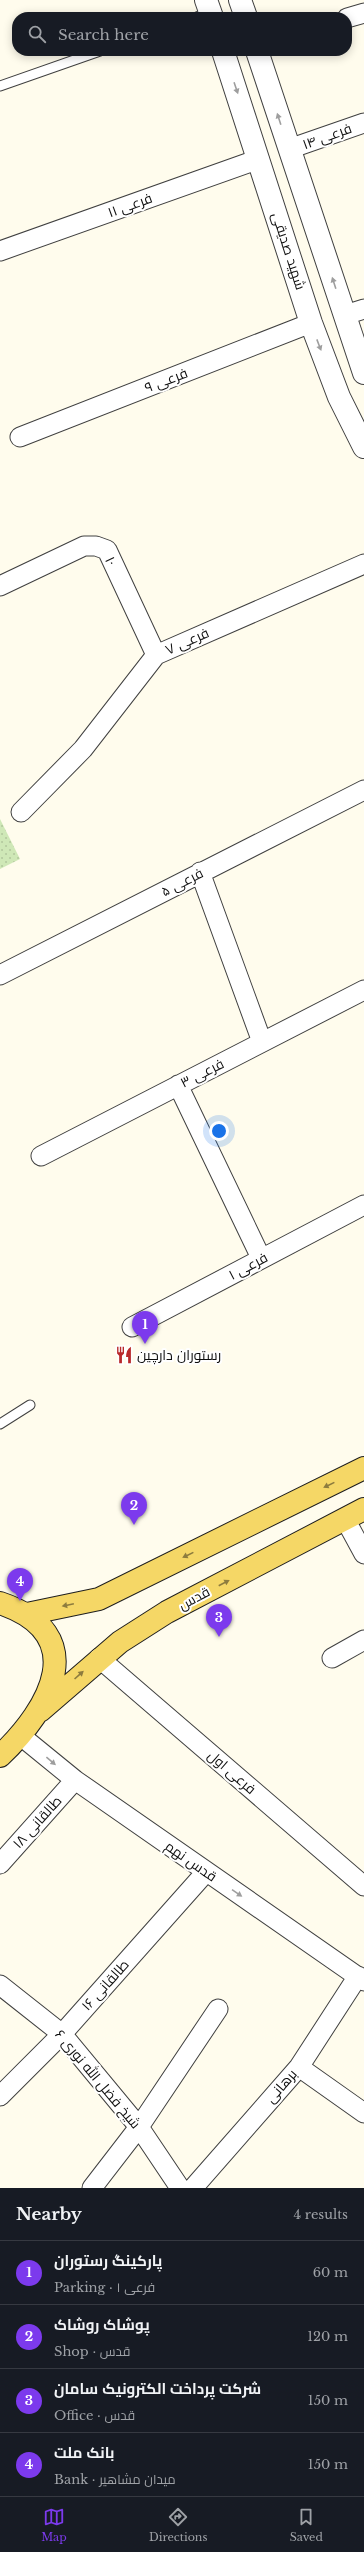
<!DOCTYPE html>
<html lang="en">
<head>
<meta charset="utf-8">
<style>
  body { margin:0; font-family:"Libre Baskerville",Cairo,serif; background:#242831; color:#f1f3f6 }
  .you { position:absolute; left:219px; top:1131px; width:14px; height:14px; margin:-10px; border:3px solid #fff; border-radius:50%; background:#1a73e8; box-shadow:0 0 0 6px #1a73e833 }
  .badge { display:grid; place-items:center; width:26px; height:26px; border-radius:50%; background:#7c3aed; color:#fff; font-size:13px; font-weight:700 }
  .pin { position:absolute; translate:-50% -33px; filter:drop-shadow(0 1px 2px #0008) }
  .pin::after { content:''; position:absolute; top:21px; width:14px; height:12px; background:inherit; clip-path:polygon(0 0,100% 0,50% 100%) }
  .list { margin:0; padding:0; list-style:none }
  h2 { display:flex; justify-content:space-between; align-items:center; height:52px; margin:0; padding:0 16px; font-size:17px }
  h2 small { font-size:13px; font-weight:400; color:#9ea1a6 }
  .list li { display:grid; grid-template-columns:26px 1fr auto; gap:12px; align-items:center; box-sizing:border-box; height:64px; padding:0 16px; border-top:1px solid #363941 }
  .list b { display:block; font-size:15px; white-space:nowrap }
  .list p { margin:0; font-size:13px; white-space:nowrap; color:#9ea1a6 }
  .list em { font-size:13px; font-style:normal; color:#9ea1a6 }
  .icon { flex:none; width:22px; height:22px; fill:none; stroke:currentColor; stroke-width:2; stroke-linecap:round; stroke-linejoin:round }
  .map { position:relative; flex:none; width:364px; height:2188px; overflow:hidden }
  .search { position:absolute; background:#171b24; box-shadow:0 2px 10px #0003; left:12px; right:12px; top:12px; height:44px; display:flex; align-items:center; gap:10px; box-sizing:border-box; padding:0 14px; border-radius:16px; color:#9ea1a6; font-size:15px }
  .sheet { height:308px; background:#171b24 }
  nav { display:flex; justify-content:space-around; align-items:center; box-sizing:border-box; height:56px; border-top:1px solid #363941; background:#171b24; font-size:11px; color:#9ea1a6 }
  nav a { display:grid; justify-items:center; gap:2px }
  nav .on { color:#7c3aed }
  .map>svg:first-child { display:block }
  .park { fill:url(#park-dots) }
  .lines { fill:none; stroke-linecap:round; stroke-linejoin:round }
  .service-casing { stroke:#404040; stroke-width:11 }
  .minor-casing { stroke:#404040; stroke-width:21 }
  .tertiary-casing { stroke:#404040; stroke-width:24 }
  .primary-casing { stroke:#1e1e1e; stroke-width:24 }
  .service { stroke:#fff; stroke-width:9 }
  .minor { stroke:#fff; stroke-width:19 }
  .tertiary { stroke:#fff; stroke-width:22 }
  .primary { stroke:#f5d766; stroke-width:22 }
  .oneway { fill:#9e9e9e }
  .oneway2 { fill:#8d7c3e }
  .labels { text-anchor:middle; stroke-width:4; stroke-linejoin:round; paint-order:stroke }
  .street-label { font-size:14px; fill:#0d0d0d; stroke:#fff }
  .poi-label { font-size:14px; fill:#0d0d0d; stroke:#fff; text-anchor:start }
</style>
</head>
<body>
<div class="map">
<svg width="364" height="2188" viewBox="0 0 364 2188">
  <defs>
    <pattern id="park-dots" width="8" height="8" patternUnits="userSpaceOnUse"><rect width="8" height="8" fill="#cfe8b7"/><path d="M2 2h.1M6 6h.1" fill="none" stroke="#b1c69c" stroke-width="1.8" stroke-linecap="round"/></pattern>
  </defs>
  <rect width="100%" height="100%" fill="#fffced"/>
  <path class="park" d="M0,819L20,859L0,869Z"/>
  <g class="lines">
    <g class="service-casing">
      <path id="service" d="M197,17L210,12
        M0,86L100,51
        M0,1424L30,1405"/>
    </g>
    <g class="minor-casing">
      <path id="minor" d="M347,18L364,13
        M289,149L364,123
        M0,251L259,159
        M345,315L364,309
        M20,437L311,323
        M0,586L84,546H96L107,550L156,655
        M21,812L83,749L156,655L364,564
        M200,872L262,1042
        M0,975L364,790
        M178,1085L261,1258
        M41,1156L364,990
        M132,1327L364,1205
        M345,1519L364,1554
        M99,1658L364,1886
        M332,1658L364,1640
        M21,1736L75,1780L364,1981
        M0,1864L75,1780
        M0,1985L62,2034L139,2127L180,2188
        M299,2067L364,2113
        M0,2096L62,2034L206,1872
        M92,2188L139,2127L218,2009
        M193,2188L299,2067L358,1976"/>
    </g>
    <g class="tertiary-casing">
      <path id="tertiary" d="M206,0L212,17
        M240,0L246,17
        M223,51L311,323L339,397L364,447
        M257,51L364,373"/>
    </g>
    <g class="primary-casing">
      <path id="primary" d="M0,1603C92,1634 51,1708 0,1756
        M27,1614L99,1599L364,1468
        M40,1711L120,1642L167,1612L364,1509"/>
    </g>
    <use href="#service" class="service"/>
    <use href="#minor" class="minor"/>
    <use href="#tertiary" class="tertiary"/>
    <use href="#primary" class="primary"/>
  </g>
  <defs><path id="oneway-solid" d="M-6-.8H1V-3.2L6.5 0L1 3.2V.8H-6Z"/></defs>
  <g class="oneway">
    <use href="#oneway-solid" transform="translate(236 88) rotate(71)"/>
    <use href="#oneway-solid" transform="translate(279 119) rotate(-108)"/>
    <use href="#oneway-solid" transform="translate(334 283) rotate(-108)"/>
    <use href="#oneway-solid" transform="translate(319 345) rotate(69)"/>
    <use href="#oneway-solid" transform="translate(51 1761) rotate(40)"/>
    <use href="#oneway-solid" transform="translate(237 1893) rotate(34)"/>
  </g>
  <g class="oneway2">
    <use href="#oneway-solid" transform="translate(329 1485) rotate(154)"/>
    <use href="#oneway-solid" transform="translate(188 1555) rotate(154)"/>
    <use href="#oneway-solid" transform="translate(224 1583) rotate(-28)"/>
    <use href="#oneway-solid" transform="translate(68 1605) rotate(168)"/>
    <use href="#oneway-solid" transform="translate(79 1675) rotate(-42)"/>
  </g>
  <defs>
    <g id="restaurant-bare" transform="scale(1.38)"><path d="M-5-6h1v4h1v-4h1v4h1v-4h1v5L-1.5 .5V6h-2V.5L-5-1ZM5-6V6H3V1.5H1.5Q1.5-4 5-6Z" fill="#b9282a" stroke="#fff" stroke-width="2.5" paint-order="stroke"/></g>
  </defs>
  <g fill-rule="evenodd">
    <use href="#restaurant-bare" x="124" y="1355"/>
  </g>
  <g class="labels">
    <g class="street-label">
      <text transform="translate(327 136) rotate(-20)" y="5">فرعی ۱۴</text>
      <text transform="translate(130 205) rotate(-20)" y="5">فرعی ۱۱</text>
      <text transform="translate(289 251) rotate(72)" y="5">شهید صدیقی</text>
      <text transform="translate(166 380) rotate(-21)" y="5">فرعی ۹</text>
      <text transform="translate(111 561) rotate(65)" y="5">۱۰</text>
      <text transform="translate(187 641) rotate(-24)" y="5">فرعی ۷</text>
      <text transform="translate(182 882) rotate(-27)" y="5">فرعی ۵</text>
      <text transform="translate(202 1073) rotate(-27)" y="5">فرعی ۳</text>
      <text transform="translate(248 1266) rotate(-28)" y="5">فرعی ۱</text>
      <text transform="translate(194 1598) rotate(-28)" y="5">قدس</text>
      <text transform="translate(232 1772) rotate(41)" y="5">فرعی اول</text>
      <text transform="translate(37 1822) rotate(-48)" y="5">طالقانی ۱۸</text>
      <text transform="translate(191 1861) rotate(35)" y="5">قدس نهم</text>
      <text transform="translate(105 1985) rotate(-48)" y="5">طالقانی ۱۶</text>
      <text transform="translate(98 2079) rotate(50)" y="5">شیخ فضل الله نوری ۶</text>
      <text transform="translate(281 2086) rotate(-49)" y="5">برهانی</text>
    </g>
    <g class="poi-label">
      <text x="137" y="1360">رستوران دارچین</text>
    </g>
  </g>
</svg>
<div class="you"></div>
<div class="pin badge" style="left:145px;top:1344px">1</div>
<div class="pin badge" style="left:134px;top:1525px">2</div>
<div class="pin badge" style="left:219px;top:1637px">3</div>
<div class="pin badge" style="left:20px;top:1601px">4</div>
<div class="search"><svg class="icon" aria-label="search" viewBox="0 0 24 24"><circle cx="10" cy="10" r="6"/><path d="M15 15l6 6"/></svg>Search here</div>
</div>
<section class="sheet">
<h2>Nearby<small>4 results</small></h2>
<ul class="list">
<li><span class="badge">1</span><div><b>پارکینگ رستوران</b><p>Parking · فرعی ۱</p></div><em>60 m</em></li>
<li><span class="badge">2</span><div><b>پوشاک روشاک</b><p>Shop · قدس</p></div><em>120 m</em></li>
<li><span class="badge">3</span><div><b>شرکت پرداخت الکترونیک سامان</b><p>Office · قدس</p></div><em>150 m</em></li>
<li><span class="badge">4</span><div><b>بانک ملت</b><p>Bank · میدان مشاهیر</p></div><em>150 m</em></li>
</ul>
</section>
<nav>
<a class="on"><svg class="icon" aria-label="map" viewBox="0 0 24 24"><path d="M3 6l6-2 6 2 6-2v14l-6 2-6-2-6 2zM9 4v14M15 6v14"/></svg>Map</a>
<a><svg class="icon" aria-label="directions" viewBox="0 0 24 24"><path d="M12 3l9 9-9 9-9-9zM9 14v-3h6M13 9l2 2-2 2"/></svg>Directions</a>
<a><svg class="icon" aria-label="saved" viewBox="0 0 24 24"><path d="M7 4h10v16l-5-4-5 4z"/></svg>Saved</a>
</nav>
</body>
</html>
